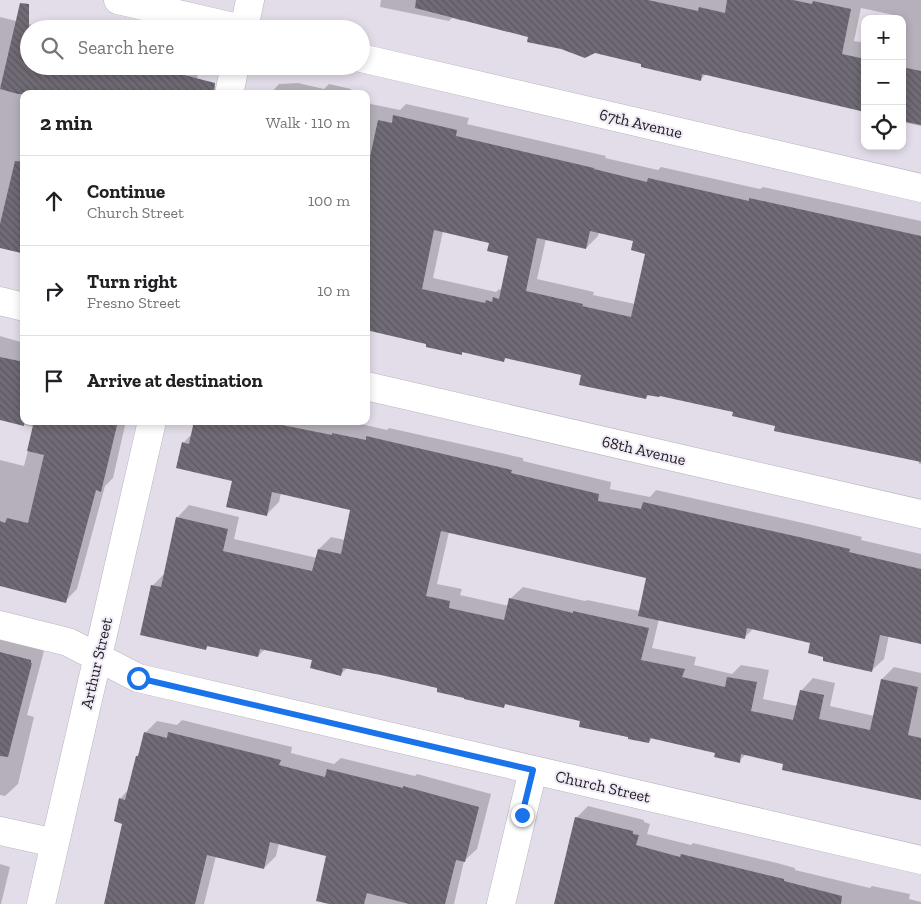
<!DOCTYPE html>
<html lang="en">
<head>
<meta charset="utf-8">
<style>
  body { margin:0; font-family:"Zilla Slab",serif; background:#f6f6f6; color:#202124 }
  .controls { position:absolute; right:15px; top:15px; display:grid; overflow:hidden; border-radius:10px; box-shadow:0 2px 8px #0003 }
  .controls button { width:45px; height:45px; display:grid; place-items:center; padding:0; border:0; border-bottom:1px solid #e0e0e0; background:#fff; color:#202124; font:25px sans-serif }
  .stop { position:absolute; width:15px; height:15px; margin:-11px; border:4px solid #1a73e8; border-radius:50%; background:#fff }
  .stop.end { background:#1a73e8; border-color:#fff; box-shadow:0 1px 5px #0008 }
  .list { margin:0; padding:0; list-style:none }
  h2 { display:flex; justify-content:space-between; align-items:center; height:65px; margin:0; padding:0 20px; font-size:21px }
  h2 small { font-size:16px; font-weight:400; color:#757577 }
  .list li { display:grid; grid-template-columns:32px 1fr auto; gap:15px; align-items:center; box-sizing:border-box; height:90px; padding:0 20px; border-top:1px solid #e0e0e0 }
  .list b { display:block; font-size:19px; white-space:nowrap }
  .list p { margin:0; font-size:16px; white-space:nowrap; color:#757577 }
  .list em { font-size:16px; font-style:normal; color:#757577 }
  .icon { flex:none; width:28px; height:28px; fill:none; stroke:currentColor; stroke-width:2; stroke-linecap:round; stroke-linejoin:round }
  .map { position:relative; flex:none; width:921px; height:904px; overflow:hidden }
  .search { position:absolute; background:#fff; box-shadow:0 2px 8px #0003; left:20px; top:20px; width:350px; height:55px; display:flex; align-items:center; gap:12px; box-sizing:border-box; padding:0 18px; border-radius:28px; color:#757577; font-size:19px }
  .panel { position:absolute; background:#fff; box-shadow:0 2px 8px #0003; left:20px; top:90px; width:350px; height:335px; border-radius:10px }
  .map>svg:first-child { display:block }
  .shadow { fill:#0003; fill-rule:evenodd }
  .building { fill:url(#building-back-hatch); fill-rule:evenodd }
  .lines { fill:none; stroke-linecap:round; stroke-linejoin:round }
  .minor-casing { stroke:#b9b4bf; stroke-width:29 }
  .minor { stroke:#fff; stroke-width:28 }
  .route { stroke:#1a73e8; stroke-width:6 }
  .labels { text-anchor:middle; stroke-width:4; stroke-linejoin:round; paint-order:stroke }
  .street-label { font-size:16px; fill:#201e22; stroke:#f0eaf6 }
</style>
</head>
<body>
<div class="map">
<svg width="921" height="904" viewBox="0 0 921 904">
  <defs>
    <pattern id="building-back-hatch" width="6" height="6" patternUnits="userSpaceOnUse" patternTransform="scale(1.25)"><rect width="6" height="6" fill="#706b75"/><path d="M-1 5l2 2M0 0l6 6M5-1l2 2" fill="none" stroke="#5c5760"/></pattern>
  </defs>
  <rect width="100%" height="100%" fill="#e3dde9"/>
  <path class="shadow" d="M380,0H921V126L902,122L903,17L861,8L854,41L865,43V110L706,74L701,79L643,63L463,19L462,21L452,18L449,21L380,7L381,0Z
    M0,17L49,29H29V66H200L193,94H24V253L0,247Z
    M298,83L324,89L329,84L351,89L350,94H270L279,84Z
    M366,103L400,110L406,104L469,118L467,124L606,156L605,158L658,170L661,167L760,189L763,187L921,221V464H919V460L777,425L734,411L660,395L649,394L646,398L582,374L507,357L504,360L464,351L461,354L428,343L366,222ZM443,231L491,242L510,255L502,290L499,289L496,292L433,278ZM599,232L634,240L646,253L635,304L593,295L594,292L537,279L546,239L586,248L598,236Z
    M0,336L24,343V421H126L113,478L105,486L77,589L65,601L0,585V460L24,466L34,427L0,419Z
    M195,421H332L343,423L348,421L387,430L389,428L523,458V461L611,482L610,489L650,497L656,490L812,525L862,537L861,540L921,554V643L889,635L884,659L871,671L825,656L812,642L754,628L744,638L659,619L652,648L696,657L694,665L732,674L741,665L769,670L763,699L797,706L801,691L813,678L835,683L830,706L874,716L882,679L894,667L921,673V799L746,754L739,761L716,752L653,737L649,742L580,726L582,720L507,703L503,707L439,687L348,667L341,674L313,660L265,649L258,656L209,645L206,648L152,586L165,573L177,518L189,505L239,517L234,539L317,558L319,549L331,537L345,540L352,509L281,493L279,502L267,514L233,480L184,442L193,433ZM449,532L648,577L640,611L587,600L585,601L523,587L510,599L509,606L460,595L462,589L437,584Z
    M0,637L43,648L42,651H44L27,715L34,717L18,784L5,796L0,795Z
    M182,720L292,747L291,753L334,764L341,758L415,776L417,774L491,794L477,849L464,861L454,904H329L328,855L279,843L276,856L264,868L216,856L204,904H105L124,823L120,799L128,790L137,756L140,753L145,733L157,721L177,725Z
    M588,806L644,820V822L650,824L647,834L691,845L693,843L777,863L795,868V870L870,888L872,886L910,894L909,899L921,902V904H555L576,818Z
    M0,864L10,867L1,904H0Z"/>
  <path class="building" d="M416,0H648L698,11L699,7L725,13L727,0H793L812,4L813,1L851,9L842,54L865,59V112L702,74L701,81L641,67V64L595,53L585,58L561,49L527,42L528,37L415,8Z
    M20,3L29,4V66H149L215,83L214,94H18L0,89Z
    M902,67L921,71V125L902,121Z
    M393,115L457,130L456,136L594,168V169L647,182L648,178L749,201V198L921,236V462L774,431L775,426L732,416L733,412L660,396L659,397L647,395L646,399L579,385L581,375L505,358L504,362L462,352V355L426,347V344L366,330V175L378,120L392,123ZM434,230L489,243L487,251L508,256L499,299L493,297L492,302L486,300L485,303L422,289ZM590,231L633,241L631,250L645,254L631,317L582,306L583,304L526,291L537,238L586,249Z
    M15,161L24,162V242L21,253L0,248V224Z
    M0,357L24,362V426L0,420Z
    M34,421H118L101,492L96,490L66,603L0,586V521L5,523L7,518L28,523L44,455L27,451Z
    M194,421H262L332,435V433L366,440V436L512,470L511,473L599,494L598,501L641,509L643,502L799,537L850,549L849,552L921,569V644L880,635L872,672L823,661V657L808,653L810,643L747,628L745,639L638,616L646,578L441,531L426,596L450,601L449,608L504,620L509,598L573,613V611L649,628L641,660L685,669L682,677L725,687L727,677L757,682L751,711L793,720L800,690L824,695L819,719L870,730L881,679L918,687L908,735L921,738V800L782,770L783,764L741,754L740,763L714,757L715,753L650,738L649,743L628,739V737L579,727L580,721L505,704L504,708L464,699V698L437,692V688L381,675L343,668L341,676L310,668L312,660L260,649L258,657L207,646L206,650L140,635L151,585L161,587L176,517L228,529L223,551L312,571L318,549L341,554L350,510L272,492L267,516L226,507L232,481L176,468L182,442L189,444Z
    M0,652L31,660V663H32L8,757L0,756Z
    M144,732L167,738L168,732L281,760L279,765L325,777L327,769L403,788V786L479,807L465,862L456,860L445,904H409L367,893L364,904H329L316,901L326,856L270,842L264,869L207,855L195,904H104L122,824L114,821L119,798L125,800L136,756H138Z
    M575,817L633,831V834L639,835L636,845L680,857L681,854L784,879V881L842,896L841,904H554Z"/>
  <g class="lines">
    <g class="minor-casing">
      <path id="minor" d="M118,0L242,29
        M244,29L250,0
        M361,58L921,188
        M229,94L235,66
        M0,301L24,307
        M366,386L921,514
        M0,625L68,642L138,678L921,860
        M0,831L55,843
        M41,904L152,421
        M501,904L533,770"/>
    </g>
    <use href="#minor" class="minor"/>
  </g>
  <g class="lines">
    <path class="route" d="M138,678L533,770L522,815"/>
  </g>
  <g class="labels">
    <g class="street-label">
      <text transform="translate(641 123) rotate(13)" y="6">67th Avenue</text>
      <text transform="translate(644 450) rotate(13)" y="6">68th Avenue</text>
      <text transform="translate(96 663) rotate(-77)" y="6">Arthur Street</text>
      <text transform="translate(603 786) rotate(13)" y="6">Church Street</text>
    </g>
  </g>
</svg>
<div class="controls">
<button>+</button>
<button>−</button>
<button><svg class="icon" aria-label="locate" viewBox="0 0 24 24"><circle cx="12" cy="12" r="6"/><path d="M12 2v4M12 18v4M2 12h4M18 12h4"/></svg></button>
</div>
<div class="stop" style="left:138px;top:678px"></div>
<div class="stop end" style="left:522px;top:815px"></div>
<div class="search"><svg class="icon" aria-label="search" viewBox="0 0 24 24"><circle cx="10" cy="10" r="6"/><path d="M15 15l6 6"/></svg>Search here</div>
<section class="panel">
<h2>2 min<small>Walk · 110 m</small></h2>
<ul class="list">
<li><svg class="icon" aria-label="ahead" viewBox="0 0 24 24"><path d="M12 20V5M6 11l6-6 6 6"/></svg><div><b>Continue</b><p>Church Street</p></div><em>100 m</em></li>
<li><svg class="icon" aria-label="right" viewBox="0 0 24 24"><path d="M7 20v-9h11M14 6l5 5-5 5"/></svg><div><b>Turn right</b><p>Fresno Street</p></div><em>10 m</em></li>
<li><svg class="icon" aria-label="arrive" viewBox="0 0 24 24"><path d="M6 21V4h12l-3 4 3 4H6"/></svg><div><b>Arrive at destination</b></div></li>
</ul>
</section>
</div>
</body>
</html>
